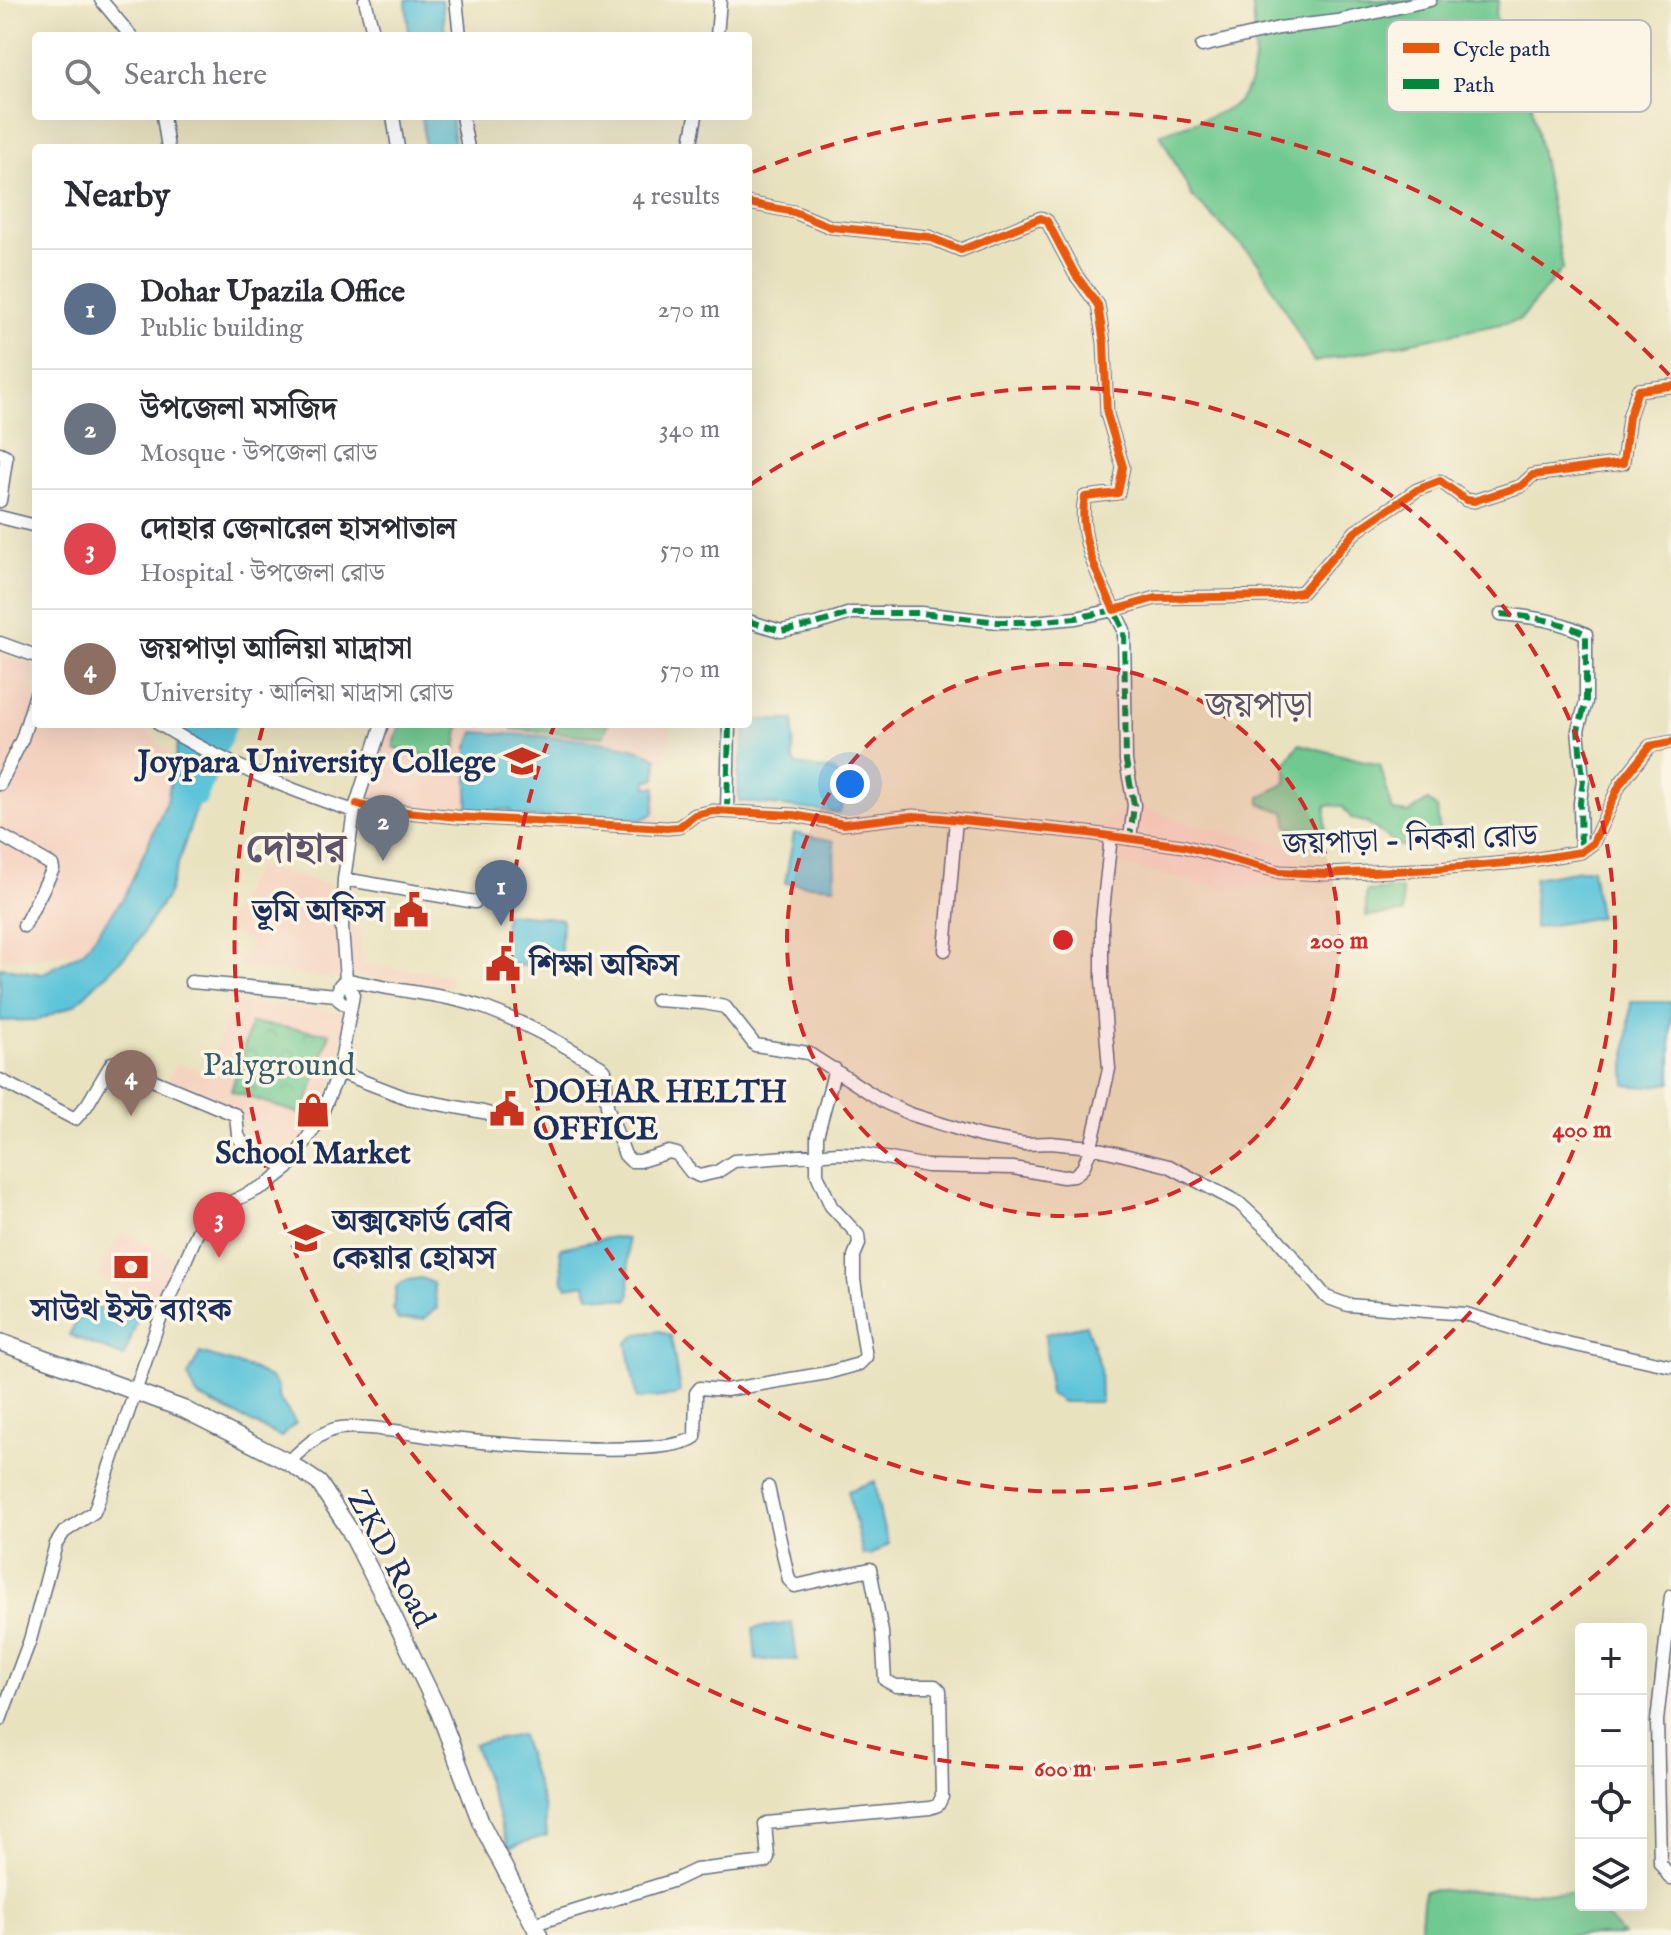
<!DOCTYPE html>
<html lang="en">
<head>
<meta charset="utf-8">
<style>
  body { margin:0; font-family:"IM FELL English","Noto Serif Bengali",serif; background:#f7f7f7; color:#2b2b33 }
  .controls { position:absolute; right:24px; bottom:24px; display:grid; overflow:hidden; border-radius:8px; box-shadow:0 8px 32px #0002 }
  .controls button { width:72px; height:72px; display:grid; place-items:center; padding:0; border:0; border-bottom:2px solid #e1e1e2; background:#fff; color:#2b2b33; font:40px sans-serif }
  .you { position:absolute; left:850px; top:784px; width:28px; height:28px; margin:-20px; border:6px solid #fff; border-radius:50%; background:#1a73e8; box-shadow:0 0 0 12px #1a73e833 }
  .badge { display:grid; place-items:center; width:52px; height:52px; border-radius:50%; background:#2563eb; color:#fff; font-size:26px; font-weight:700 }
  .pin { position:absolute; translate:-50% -66px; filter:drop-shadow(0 2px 4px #0008) }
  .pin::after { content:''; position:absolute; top:42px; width:28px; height:24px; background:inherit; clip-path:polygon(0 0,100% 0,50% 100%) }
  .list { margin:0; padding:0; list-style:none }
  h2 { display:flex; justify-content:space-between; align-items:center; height:104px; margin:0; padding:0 32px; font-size:34px }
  h2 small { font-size:26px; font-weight:400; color:#7c7c81 }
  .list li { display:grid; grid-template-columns:52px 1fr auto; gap:24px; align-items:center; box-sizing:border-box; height:120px; padding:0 32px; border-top:2px solid #e1e1e2 }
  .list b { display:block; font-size:30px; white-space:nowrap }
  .list p { margin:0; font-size:26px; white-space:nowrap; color:#7c7c81 }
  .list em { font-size:26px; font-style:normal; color:#7c7c81 }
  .icon { flex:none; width:44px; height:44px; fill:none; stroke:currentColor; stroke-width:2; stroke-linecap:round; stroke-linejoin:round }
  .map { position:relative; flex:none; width:1671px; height:1935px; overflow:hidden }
  .search { position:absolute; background:#fff; box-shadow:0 8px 32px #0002; left:32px; top:32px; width:720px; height:88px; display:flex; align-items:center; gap:20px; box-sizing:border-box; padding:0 28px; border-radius:8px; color:#7c7c81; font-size:30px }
  .panel { position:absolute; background:#fff; box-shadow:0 8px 32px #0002; left:32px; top:144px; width:720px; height:584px; border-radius:8px }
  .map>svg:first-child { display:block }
  .built { fill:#f5d3c1 }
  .green { fill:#70c990; stroke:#467c77; stroke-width:2 }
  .park { fill:url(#park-crowns); stroke:#467c77; stroke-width:2 }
  .water { fill:#5dc4da; stroke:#3c7a9c; stroke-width:2 }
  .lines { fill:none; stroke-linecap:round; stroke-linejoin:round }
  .river { stroke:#5dc4da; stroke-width:16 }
  .minor-casing { stroke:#636e80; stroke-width:15 }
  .major-casing { stroke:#636e80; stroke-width:19 }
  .minor { stroke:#fff; stroke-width:12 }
  .major { stroke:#fff; stroke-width:16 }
  .quiet { stroke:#00873e; stroke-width:6; stroke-dasharray:12 6; stroke-linecap:butt }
  .cycleway-casing { stroke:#fcf5e5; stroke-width:13 }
  .cycleway { stroke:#e8590c; stroke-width:8 }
  .ring { fill:none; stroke:#d62828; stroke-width:4; stroke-dasharray:14 10 }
  .labels { text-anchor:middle; stroke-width:7; stroke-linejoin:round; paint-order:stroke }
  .poi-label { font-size:32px; font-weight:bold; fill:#1b2f5e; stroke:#fcf5e5; text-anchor:start }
  .street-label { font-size:32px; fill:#1b2f5e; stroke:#fcf5e5 }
  .park-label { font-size:32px; fill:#355d6d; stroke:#fcf5e5 }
  .quarter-label { font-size:36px; fill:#5e536b; stroke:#fcf5e5 }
  .district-label { font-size:40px; font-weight:bold; fill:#5e536b; stroke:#fcf5e5 }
  .key { fill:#fcf5e5; stroke:#b8babc; stroke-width:2 }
  .key-label { font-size:22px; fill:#1b2f5e }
  .centre { fill:#d62828; stroke:#fcf5e5; stroke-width:4 }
  .ring-label { font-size:24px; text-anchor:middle; font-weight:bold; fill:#d62828; stroke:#fcf5e5; stroke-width:7; stroke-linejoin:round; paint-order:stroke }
</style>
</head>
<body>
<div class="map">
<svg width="1671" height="1935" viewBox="0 0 1671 1935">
  <defs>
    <pattern id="park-crowns" width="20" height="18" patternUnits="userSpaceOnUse" patternTransform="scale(2)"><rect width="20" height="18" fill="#70c990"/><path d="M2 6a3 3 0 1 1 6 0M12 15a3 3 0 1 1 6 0" fill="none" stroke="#5ba479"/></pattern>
  </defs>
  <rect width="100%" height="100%" fill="#fcf5e5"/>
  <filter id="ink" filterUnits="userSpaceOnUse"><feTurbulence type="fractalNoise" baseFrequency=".0125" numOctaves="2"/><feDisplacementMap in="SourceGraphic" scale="16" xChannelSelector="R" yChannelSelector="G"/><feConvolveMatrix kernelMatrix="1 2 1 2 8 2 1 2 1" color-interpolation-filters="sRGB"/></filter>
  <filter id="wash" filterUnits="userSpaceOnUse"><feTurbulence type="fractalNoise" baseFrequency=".006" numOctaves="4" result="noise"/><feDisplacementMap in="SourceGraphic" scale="32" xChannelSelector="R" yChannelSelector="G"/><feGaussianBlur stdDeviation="1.8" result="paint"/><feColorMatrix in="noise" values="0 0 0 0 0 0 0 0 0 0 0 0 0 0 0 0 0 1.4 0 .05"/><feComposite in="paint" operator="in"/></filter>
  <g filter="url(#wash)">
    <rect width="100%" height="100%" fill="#e9e2bf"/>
    <path class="built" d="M0,655L36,665V724H139L188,771L125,896L83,952L15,959L0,958Z
      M385,724H673L658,784L660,824L638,825L370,805Z
      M1134,805L1193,825L1297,848V881L1231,891L1103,861V825Z
      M257,866L339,887L340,980L236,968L251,941L222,929Z
      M347,884H355L363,965L450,975V986L351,976Z
      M233,1002L347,1013L337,1073L295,1156L249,1141L248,1119L167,1081L177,1063L206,1073Z
      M121,1231L184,1263L160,1310L97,1277Z"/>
    <path class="green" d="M1252,0H1499L1495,15L1529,90L1563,268L1520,320L1314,362L1258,262L1192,196L1160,134C1183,125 1210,119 1231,107C1262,89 1255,29 1252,0Z
      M400,724H460L456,748L442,759L393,748Z
      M513,724H608L603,737L512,729Z
      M1299,744L1380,765L1393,811L1409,813L1428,801L1437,808L1439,828L1434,843L1399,846L1367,823L1351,818L1342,806L1326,805L1325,833H1307L1288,827L1285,812L1260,804V797L1286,783V762Z
      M1402,889L1403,913L1366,916V891Z
      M1424,1890L1581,1893V1905H1596L1623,1935H1420Z"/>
    <path class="park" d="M251,1023L330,1033L303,1115L231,1091Z"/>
    <path class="water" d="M406,0H442L445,36H409Z
      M422,116H451L454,148H425Z
      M748,720H794L793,759L797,765L834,771C845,785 848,798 839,813L739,801L738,775Z
      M186,724H230L224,735L203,788L168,894L133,948L76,1004L39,1020L0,1021V967L42,974L83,952L125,896L167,801L179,736Z
      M474,732C514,735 629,738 657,758L656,779L647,780V787H656L654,813L641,820L512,816L511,810H498L497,815L468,813V747Z
      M794,833L834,841L835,887L785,883Z
      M1592,868L1599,917L1534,928V878Z
      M505,913L562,919L560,969L503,964Z
      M1631,1002H1671V1083L1647,1087L1626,1085L1625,1070Z
      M613,1237L627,1239L630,1296L627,1300L589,1295L585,1284L567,1287L563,1282L560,1248Z
      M421,1278L433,1283L437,1308L424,1319L398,1320L393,1309L396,1287L408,1280Z
      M85,1305L138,1318L124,1357L69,1335Z
      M1086,1325L1100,1366L1101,1402H1062L1050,1394L1045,1334Z
      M660,1331L671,1336L680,1392L674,1396L637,1399L627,1343L638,1334Z
      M200,1353L250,1368L272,1379L278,1388V1397L296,1423L281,1437L197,1396L188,1376Z
      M875,1481L881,1519L889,1544L870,1555H863L848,1491Z
      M792,1623L797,1660H756L753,1628Z
      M521,1735L544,1808L547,1835L509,1847L474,1744Z"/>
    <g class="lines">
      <path class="river" d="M199,798L229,724"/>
    </g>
  </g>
  <g filter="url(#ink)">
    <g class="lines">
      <g class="minor-casing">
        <path id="minor" d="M101,0L131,36
          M365,0L374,36
          M456,0L460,36
          M717,36L720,0
          M1202,46L1279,28L1338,21L1430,0
          M163,116L168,148
          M393,116L398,148
          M462,116L468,148
          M690,148L696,116
          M748,203L794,212L831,227L929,237L961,250L1041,218L1047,221L1075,274L1098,305L1104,343L1107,414L1123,467L1118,493L1085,497C1077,535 1098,576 1114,610L1156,598L1275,596L1302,592L1355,532L1417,490L1440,481L1466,500L1474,501L1521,486L1533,475L1623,463L1629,417L1638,390L1671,386
          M0,453L6,456V460L0,501
          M0,517L36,526
          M1501,614C1532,617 1558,620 1586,634V702L1578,730L1583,780L1580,803L1581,852
          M748,621L781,631L816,624L851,613H921L998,622H1032L1076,618L1114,610L1124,630L1126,761L1134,805L1130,839
          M0,643L36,656
          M0,784L22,739L36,694
          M357,804L376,809L457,817L667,828L679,827L695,815L713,811L794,815L843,824L913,816L941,818L1088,833L1183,846L1280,872L1327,874L1436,869L1518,862L1581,852L1593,843L1620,784L1650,746L1671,742
          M355,808L382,724
          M727,811L729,724
          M0,835L52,865L53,869L24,926
          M344,879L475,902
          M945,950L956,819
          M191,982L337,995
          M656,1000L704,1003L725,1007L755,1045L808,1053L884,1102L910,1114L980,1136L1025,1144L1051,1143L1091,1147L1169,1166L1239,1203L1277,1238L1326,1297L1348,1305L1466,1314L1544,1338L1671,1366
          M350,1008L339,1000L337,995L340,985L346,979C392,992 440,992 485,1008C526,1023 564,1045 601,1067L605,1071L607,1106L625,1155L631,1161H640L669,1152L677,1154L691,1172L699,1176L717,1172L734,1161L838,1153L864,1154L927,1166L1013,1168L1063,1177L1074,1176L1083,1168L1091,1147L1109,1069L1102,980V920L1111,836
          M339,1072L407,1098L483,1112L513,1120
          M0,1080L75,1119L87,1105L112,1063L124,1064L150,1079L236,1115L238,1135L244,1147L288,1168
          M288,1462C302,1450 315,1436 332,1430C355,1422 410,1434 435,1437C479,1443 665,1460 695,1437L696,1393L700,1388L726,1390L827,1373L859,1364L866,1357L854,1280V1256L859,1244L858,1235L831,1206L817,1174V1136L835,1069
          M1671,1596L1657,1721L1660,1863L1671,1879
          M0,1720L30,1640L56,1544L64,1532L94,1512L96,1507L158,1324L198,1231L205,1220L217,1209L266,1185L288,1168L318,1122L339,1072L353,995L346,979L342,928L344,879L354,811C285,789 220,761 159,724
          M534,1924L675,1880L696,1870L766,1862L768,1858L765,1824L767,1823L930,1808L938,1805L942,1797L940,1691L935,1686H896L885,1680L882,1632L870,1569L795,1586L789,1580L768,1487"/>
      </g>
      <g class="major-casing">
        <path id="major" d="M0,1342L183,1409L288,1462L319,1483L349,1529L386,1601L439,1712L481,1823L539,1935"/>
      </g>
      <use href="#minor" class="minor"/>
      <use href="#major" class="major"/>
      <path class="quiet" d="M1501,614C1532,617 1558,620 1586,634V702L1578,730L1583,780L1580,803L1581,852
        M748,621L781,631L816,624L851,613H921L998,622H1032L1076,618L1114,610L1124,630L1126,761L1134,805L1130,839
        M727,811L729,724"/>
      <g class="cycleway-casing">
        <path id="cycleway" d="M748,203L794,212L831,227L929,237L961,250L1041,218L1047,221L1075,274L1098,305L1104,343L1107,414L1123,467L1118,493L1085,497C1077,535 1098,576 1114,610L1156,598L1275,596L1302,592L1355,532L1417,490L1440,481L1466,500L1474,501L1521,486L1533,475L1623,463L1629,417L1638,390L1671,386
          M357,804L376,809L457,817L667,828L679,827L695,815L713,811L794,815L843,824L913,816L941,818L1088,833L1183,846L1280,872L1327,874L1436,869L1518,862L1581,852L1593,843L1620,784L1650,746L1671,742"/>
      </g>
      <use href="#cycleway" class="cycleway"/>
    </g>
  </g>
  <circle cx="1063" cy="940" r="276" fill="#d62828" fill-opacity=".12"/>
  <g class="ring">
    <circle cx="1063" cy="940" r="276"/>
    <path d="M750 485A552 552 0 1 1 555 724"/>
    <path d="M1669 1505A828 828 0 0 1 263 726M753 172A828 828 0 0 1 1669 375"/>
  </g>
  <defs>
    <g id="university-bare" transform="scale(2.76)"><path d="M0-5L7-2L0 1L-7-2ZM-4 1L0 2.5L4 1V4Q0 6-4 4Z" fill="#c8321e" stroke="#fcf5e5" stroke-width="2.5" paint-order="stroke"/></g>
    <g id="civic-bare" transform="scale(2.76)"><path d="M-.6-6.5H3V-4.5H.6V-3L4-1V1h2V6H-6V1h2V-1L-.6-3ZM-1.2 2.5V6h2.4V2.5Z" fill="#c8321e" stroke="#fcf5e5" stroke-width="2.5" paint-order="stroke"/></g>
    <g id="shop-bare" transform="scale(2.76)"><path d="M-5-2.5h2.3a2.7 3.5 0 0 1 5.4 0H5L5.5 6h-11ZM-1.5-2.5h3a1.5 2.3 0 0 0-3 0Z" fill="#c8321e" stroke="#fcf5e5" stroke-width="2.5" paint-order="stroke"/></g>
    <g id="school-bare" transform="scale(2.76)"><path d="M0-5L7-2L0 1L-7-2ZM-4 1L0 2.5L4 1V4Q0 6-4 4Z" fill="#c8321e" stroke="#fcf5e5" stroke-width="2.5" paint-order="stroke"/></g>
    <g id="bank-bare" transform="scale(2.76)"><path d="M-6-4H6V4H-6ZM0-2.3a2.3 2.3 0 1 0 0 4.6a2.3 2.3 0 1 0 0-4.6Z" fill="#c8321e" stroke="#fcf5e5" stroke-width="2.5" paint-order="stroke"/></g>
  </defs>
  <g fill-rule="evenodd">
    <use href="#university-bare" x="522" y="761"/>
    <use href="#civic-bare" x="411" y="910"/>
    <use href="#civic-bare" x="503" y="964"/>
    <use href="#civic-bare" x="507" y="1109"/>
    <use href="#shop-bare" x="313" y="1110"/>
    <use href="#school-bare" x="306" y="1238"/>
    <use href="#bank-bare" x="131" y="1267"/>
  </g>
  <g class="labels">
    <g class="poi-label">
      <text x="496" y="772" text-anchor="end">Joypara University College</text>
      <text x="385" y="921" text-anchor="end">ভূমি অফিস</text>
      <text x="529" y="975">শিক্ষা অফিস</text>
      <text x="533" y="1102">DOHAR HELTH<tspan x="533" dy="37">OFFICE</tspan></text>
      <text x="313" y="1163" text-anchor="middle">School Market</text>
      <text x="332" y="1231">অক্সফোর্ড বেবি<tspan x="332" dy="37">কেয়ার হোমস</tspan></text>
      <text x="131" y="1320" text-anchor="middle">সাউথ ইস্ট ব্যাংক</text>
    </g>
    <g class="street-label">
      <text transform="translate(1410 839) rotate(-2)" y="11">জয়পাড়া - নিকরা রোড</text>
      <text transform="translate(392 1558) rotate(62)" y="11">ZKD Road</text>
    </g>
    <g class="park-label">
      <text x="279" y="1075">Palyground</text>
    </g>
    <g class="quarter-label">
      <text x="1259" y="717">জয়পাড়া</text>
    </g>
    <g class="district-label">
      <text x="296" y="861">দোহার</text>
    </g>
  </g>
  <rect x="1387" y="20" width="264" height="92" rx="12" class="key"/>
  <rect x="1403" y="43" width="36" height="10" fill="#e8590c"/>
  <rect x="1403" y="79" width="36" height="10" fill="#00873e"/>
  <g class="key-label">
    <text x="1453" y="56">Cycle path</text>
    <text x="1453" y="92">Path</text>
  </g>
  <circle cx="1063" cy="940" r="12" class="centre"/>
  <g class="ring-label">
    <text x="1339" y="948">200 m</text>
    <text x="1582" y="1137">400 m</text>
    <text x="1063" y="1776">600 m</text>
  </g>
</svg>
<div class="controls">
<button>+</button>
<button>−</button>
<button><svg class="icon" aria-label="locate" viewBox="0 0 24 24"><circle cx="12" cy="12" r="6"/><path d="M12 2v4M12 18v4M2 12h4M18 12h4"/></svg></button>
<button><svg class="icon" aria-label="layers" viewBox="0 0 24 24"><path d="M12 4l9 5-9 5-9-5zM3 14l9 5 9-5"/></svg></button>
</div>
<div class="you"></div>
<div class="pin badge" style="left:501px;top:926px;background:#5c6f8a">1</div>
<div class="pin badge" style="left:383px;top:861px;background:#6b7280">2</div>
<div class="pin badge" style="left:219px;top:1258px;background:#e0444e">3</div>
<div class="pin badge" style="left:131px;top:1116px;background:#8d6e63">4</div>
<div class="search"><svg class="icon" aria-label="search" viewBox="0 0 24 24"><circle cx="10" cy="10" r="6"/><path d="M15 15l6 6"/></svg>Search here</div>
<section class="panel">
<h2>Nearby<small>4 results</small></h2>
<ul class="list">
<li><span class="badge" style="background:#5c6f8a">1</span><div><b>Dohar Upazila Office</b><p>Public building</p></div><em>270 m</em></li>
<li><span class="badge" style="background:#6b7280">2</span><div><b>উপজেলা মসজিদ</b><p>Mosque · উপজেলা রোড</p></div><em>340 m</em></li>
<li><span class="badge" style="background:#e0444e">3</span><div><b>দোহার জেনারেল হাসপাতাল</b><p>Hospital · উপজেলা রোড</p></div><em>570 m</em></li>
<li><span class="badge" style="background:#8d6e63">4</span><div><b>জয়পাড়া আলিয়া মাদ্রাসা</b><p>University · আলিয়া মাদ্রাসা রোড</p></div><em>570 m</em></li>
</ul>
</section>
</div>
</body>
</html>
